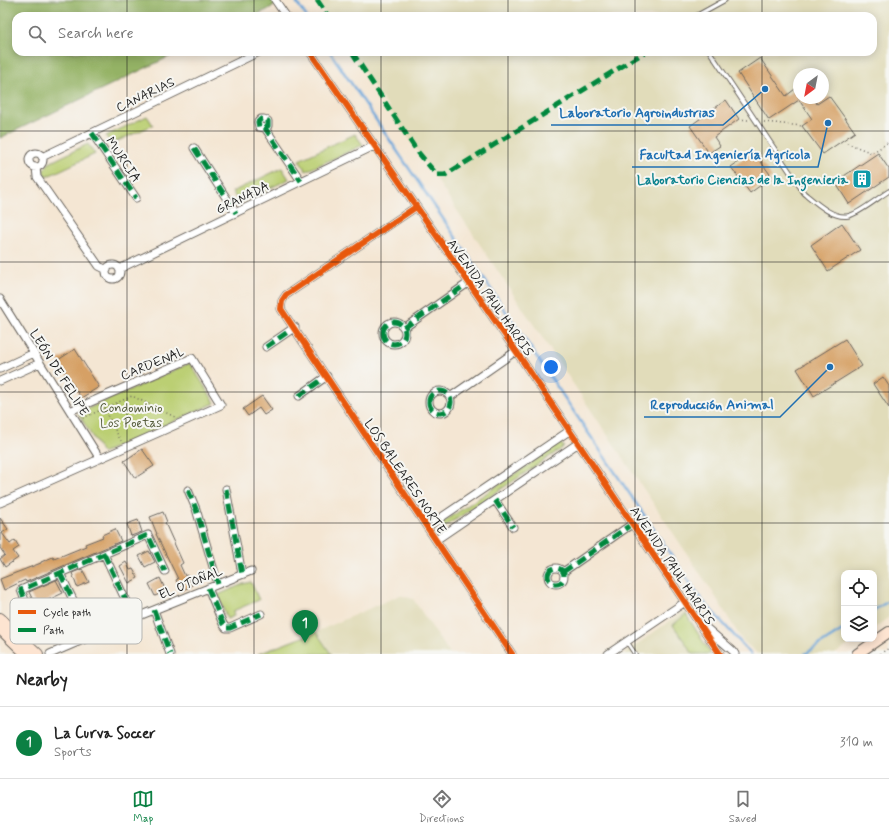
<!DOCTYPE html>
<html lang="en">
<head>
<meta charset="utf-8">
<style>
  body { margin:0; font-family:Mynerve,sans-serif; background:#f2f2f2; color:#222 }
  .controls { position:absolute; right:12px; bottom:12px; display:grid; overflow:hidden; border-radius:8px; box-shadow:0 2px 10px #0003 }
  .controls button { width:36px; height:36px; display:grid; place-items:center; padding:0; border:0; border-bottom:1px solid #e0e0e0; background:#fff; color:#222; font:20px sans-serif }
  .compass { position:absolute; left:793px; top:68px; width:36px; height:36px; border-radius:50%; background:#fff; box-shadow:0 2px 10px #0003; rotate:212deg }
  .you { position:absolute; left:551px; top:367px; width:14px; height:14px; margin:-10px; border:3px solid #fff; border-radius:50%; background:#1a73e8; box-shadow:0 0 0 6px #1a73e833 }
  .badge { display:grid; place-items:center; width:26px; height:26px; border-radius:50%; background:#0b8043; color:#fff; font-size:13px; font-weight:700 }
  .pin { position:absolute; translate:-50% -33px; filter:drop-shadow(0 1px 2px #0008) }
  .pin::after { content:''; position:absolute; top:21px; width:14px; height:12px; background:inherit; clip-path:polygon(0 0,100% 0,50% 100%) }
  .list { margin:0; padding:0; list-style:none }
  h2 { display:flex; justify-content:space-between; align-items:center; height:52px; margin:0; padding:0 16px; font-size:17px }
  h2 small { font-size:13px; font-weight:400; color:#767676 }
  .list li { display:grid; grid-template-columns:26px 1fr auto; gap:12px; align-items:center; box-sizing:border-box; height:72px; padding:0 16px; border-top:1px solid #e0e0e0 }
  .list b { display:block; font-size:15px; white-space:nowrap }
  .list p { margin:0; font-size:13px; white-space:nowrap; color:#767676 }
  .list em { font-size:13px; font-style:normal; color:#767676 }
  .icon { flex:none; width:22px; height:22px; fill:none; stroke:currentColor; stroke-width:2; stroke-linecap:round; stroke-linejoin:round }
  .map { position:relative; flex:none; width:889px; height:654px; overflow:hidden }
  .search { position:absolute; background:#fff; box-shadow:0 2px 10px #0003; left:12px; right:12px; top:12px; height:44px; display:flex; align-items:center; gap:10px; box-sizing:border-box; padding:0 14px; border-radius:12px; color:#767676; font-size:15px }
  .sheet { height:124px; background:#fff }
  nav { display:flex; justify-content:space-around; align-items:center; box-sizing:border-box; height:56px; border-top:1px solid #e0e0e0; background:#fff; font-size:11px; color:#767676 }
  nav a { display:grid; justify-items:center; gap:2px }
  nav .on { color:#0b8043 }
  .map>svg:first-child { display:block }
  .built { fill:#e1dcba; fill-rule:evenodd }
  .green { fill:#bbcf73; stroke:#6c7648 }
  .forest { fill:#94b265; stroke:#586740 }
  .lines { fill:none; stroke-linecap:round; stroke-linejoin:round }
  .stream { stroke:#69a5da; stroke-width:2.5 }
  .building { fill:#d6a065 }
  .lane-casing { stroke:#68635c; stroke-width:5.5 }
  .street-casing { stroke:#68635c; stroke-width:9 }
  .secondary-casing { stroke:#68635c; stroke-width:12 }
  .path { stroke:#68635c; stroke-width:1.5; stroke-dasharray:1 3; stroke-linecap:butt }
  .lane { stroke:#fff; stroke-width:3.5 }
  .street { stroke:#fff; stroke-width:7 }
  .secondary { stroke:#fde4d1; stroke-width:10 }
  .quiet { stroke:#00873e; stroke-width:5; stroke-dasharray:10 5; stroke-linecap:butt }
  .cycleway-casing { stroke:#f6f6f2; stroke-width:8 }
  .cycleway { stroke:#e8590c; stroke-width:6 }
  .grid { fill:none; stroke:#1c1c1c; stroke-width:1; stroke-opacity:0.55 }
  .labels { text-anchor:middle; stroke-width:4; stroke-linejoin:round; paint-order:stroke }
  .street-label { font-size:13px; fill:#1c1c1c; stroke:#f6f6f2 }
  .culture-label { font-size:13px; font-weight:bold; fill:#0d838f; stroke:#f6f6f2; text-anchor:end }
  .park-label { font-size:13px; fill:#545b3a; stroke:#f6f6f2 }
  .key { fill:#f6f6f2; stroke:#b5b5b2; stroke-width:1 }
  .key-label { font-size:11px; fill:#1c1c1c }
  .leader { fill:none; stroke:#1f6fb2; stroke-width:1.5 }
  .callout-dot { fill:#1f6fb2; stroke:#f6f6f2; stroke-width:1.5 }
  .callout-label { font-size:14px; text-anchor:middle; font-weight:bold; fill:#1f6fb2; stroke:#f6f6f2; stroke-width:4; stroke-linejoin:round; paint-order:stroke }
</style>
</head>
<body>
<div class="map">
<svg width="889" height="654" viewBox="0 0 889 654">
  <rect width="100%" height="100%" fill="#f6f6f2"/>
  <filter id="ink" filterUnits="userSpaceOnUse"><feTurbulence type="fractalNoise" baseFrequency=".025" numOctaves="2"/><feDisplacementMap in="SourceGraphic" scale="8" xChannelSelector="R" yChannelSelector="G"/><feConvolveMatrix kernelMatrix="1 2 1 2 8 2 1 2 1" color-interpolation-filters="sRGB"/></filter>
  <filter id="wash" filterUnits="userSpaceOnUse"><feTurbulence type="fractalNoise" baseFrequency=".012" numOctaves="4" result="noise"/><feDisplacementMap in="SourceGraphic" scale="16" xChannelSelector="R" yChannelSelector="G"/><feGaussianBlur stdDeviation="0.9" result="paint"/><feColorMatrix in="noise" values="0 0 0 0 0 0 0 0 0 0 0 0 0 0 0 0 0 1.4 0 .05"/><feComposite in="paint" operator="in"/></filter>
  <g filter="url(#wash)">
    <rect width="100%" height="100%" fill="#f4e6d3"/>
    <path class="built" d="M316,0H889V617L874,628V573H844V639H857L835,654H758L742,640L712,591L351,52H873V16H327ZM799,74H823V98H799Z
      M400,595L413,599L450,654H331L316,632Z
      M684,611L711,654H623Z"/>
    <path class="green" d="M147,116L153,125L111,144L106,136Z
      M355,134L363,145L306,171L299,160Z
      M88,144L95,154L46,177L43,171L49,163Z
      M282,168L289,179L240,203L232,192Z
      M190,363L215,403L102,453L78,413Z
      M561,443L564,447L443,528L440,524Z
      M251,582L259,600L233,611L234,616L227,619L218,595L243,584Z
      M686,614L711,654H693L673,625Z
      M316,632L331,654H258Z"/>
    <path class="forest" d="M0,0H282L267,10L254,16H16V52H179L0,138Z"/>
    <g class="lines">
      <path class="stream" d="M295,0L306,16
        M330,52L701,599L751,654
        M874,610L889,601
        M805,654L844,629"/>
    </g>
    <g id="blocks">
      <path class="building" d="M760,58L786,96L799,86V98H813L817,104L829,96L855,132L823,154L802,126L812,119L799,100L769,120L738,73Z
        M726,100L739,119L714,137L720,146L709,153L690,126Z
        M753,151L772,177L750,193L731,167Z
        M878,153L889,169V177L849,204L835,182Z
        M842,223L860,250L828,271L811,245Z
        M845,339L862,366L814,396L797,369Z
        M75,349L99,387L81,398L58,360Z
        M883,377L889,386V408L873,384Z
        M262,396L272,410L264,415L259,408L248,416L243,409Z
        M142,449L154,466L135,478L124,461Z
        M163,512L167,522L165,523L183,563L180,565L185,576L187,575L192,586L181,591L176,580L178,579L156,534H157L150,517Z
        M0,518L8,529L2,533L10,544L15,540L19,547L13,551L18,558L5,567L0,559L5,555L0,548Z
        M138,520L142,532L131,536L127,524Z
        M115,529L121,541L26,582L25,580L4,590L0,579L41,563V562L53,557L54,559L86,546L85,544L103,537L102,535Z
        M149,551L155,562L145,567L139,556Z
        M126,562L130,570L133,569L138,578L129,583L120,566Z
        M82,569L89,582L77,587L72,573Z
        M160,578L166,591L155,596L149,584Z
        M56,580L63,593L42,603L45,609L38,611L29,592Z"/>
    </g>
  </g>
  <g filter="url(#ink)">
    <use href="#blocks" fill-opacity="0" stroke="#68635c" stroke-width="1"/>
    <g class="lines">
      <g class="lane-casing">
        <path id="lane" d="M696,16L725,0
          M710,52L804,193C815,202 833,219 848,216C859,214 879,197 889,191
          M627,642L635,654"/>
      </g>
      <g class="street-casing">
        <path id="street" d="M275,0L286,16
          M310,52L516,351L720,654
          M265,128L268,126V121L264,119H261L258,122L259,127L265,128L301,181
          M92,133L136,198
          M194,148L236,213
          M29 160a7 7 0 1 1 14 0a7 7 0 1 1-14 0Z
          M42,157L259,52
          M36,167L37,177L99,266L107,270
          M416,207L286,295L282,301L281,309L512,654
          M106 272a7 7 0 1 1 14 0a7 7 0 1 1-14 0Z
          M119,269L374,146
          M0,299L100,459
          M383 333a11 11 0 1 1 22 0a11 11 0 1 1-22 0Z
          M404,328L468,283
          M266,347L295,327
          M0,369L34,353
          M0,381L40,363
          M429 402a11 11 0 1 1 22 0a11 11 0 1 1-22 0Z
          M299,396L327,376
          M450,397L516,351
          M226,489L242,574
          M188,490L196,509L218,584
          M495,500L513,527
          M0,503L221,405L192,358L70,411
          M427,527L569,431
          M436,540L577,444
          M104,554L134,618
          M548 576a8 8 0 1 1 16 0a8 8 0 1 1-16 0Z
          M563,572L632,524
          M60,573L76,606
          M208,588L223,624L226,628H230L261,614
          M154,610L170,654
          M29,611L21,590L148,535L165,571
          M704,626L733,651L735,654
          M50,654L134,618L251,571
          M608,654L685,602"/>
      </g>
      <g class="secondary-casing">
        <path id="secondary" d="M0,618L38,654
          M0,629L26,654
          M857,654L889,632"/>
      </g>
      <path class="path" d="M739,119L748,120
        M764,122L802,126
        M847,143L872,153L889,142
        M102,405L121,441
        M83,418L132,396L175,417
        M880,654L889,648"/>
      <use href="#lane" class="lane"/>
      <use href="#street" class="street"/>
      <use href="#secondary" class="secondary"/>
      <path class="quiet" d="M317,0L328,16
        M352,52L417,151L437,175H445L645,52
        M265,128L268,126V121L264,119H261L258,122L259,127L265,128L301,181
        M92,133L136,198
        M194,148L236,213
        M383 333a11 11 0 1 1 22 0a11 11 0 1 1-22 0Z
        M404,328L468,283
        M266,347L295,327
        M429 402a11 11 0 1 1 22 0a11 11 0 1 1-22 0Z
        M299,396L327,376
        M226,489L242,574
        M188,490L196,509L218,584
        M495,500L513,527
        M104,554L134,618
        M548 576a8 8 0 1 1 16 0a8 8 0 1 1-16 0Z
        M563,572L632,524
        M60,573L76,606
        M208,588L223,624L226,628H230L261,614
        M154,610L170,654
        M29,611L21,590L148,535L165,571"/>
      <g class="cycleway-casing">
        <path id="cycleway" d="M310,52L516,351L720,654
          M416,207L286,295L282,301L281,309L512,654"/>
      </g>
      <use href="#cycleway" class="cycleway"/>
    </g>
  </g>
  <path class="grid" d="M127,0V16M254,0V16M381,0V16M508,0V16M635,0V16M762,0V16M127,52V654M254,52V654M381,52V654M508,52V654M635,52V654M762,52V654M0,131H889M0,262H889M0,392H889M0,523H889"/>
  <defs>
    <g id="building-square" transform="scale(1)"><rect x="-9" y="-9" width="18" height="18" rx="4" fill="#0f9aa8" stroke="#f6f6f2"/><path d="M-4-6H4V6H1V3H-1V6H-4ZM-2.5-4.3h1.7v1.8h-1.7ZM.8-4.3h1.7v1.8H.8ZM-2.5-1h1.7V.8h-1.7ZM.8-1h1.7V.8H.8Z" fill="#fff"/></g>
  </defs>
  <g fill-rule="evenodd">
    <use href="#building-square" x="862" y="179"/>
  </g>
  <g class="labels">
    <g class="street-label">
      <text transform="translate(145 94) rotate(-26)" y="5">CANARIAS</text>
      <text transform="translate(124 159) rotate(56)" y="5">MURCIA</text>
      <text transform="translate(242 197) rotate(-26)" y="5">GRANADA</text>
      <text transform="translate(491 297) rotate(55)" y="5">AVENIDA PAUL HARRIS</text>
      <text transform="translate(152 363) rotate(-22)" y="5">CARDENAL</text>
      <text transform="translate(60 372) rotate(58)" y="5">LEÓN DE FELIPE</text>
      <text transform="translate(406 476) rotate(56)" y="5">LOS BALEARES NORTE</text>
      <text transform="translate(673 565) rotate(56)" y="5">AVENIDA PAUL HARRIS</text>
      <text transform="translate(190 582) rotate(-22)" y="5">EL OTOÑAL</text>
    </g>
    <g class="culture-label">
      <text x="848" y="184">Laboratorio Ciencias de la Ingenieria</text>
    </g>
    <g class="park-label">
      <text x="131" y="412">Condominio<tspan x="131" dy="15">Los Poetas</tspan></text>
    </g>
  </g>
  <rect x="10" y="598" width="132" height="46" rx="6" class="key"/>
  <rect x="18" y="610" width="18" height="4" fill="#e8590c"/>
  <rect x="18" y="628" width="18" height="4" fill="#00873e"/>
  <g class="key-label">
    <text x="43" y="616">Cycle path</text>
    <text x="43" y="634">Path</text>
  </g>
  <path class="leader" d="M765 89L723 125H551M828 123L818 167H632M830 367L780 417H644"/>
  <g class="callout-dot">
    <circle cx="765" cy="89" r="4"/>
    <circle cx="828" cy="123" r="4"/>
    <circle cx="830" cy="367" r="4"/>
  </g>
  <g class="callout-label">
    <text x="637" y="117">Laboratorio Agroindustrias</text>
    <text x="725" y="159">Facultad Ingeniería Agricola</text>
    <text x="712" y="409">Reproducción Animal</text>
  </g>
</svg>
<div class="controls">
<button><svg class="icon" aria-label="locate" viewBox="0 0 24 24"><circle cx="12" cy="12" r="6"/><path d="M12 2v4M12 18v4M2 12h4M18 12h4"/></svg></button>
<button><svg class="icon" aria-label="layers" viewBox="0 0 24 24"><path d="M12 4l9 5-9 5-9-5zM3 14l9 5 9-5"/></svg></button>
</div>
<svg class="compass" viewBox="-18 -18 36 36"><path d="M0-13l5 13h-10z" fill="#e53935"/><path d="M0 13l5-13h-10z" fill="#767676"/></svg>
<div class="you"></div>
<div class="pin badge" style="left:305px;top:643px">1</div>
<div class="search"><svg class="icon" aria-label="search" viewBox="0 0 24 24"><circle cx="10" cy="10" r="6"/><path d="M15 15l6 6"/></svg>Search here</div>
</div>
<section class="sheet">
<h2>Nearby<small></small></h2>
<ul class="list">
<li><span class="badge">1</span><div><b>La Curva Soccer</b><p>Sports</p></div><em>310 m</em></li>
</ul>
</section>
<nav>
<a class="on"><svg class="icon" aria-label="map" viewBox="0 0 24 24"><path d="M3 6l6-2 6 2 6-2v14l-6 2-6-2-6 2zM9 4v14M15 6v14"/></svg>Map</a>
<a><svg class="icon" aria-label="directions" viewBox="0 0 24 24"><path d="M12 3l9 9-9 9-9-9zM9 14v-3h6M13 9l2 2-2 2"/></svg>Directions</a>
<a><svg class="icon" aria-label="saved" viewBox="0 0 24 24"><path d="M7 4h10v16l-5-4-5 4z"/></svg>Saved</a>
</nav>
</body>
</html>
